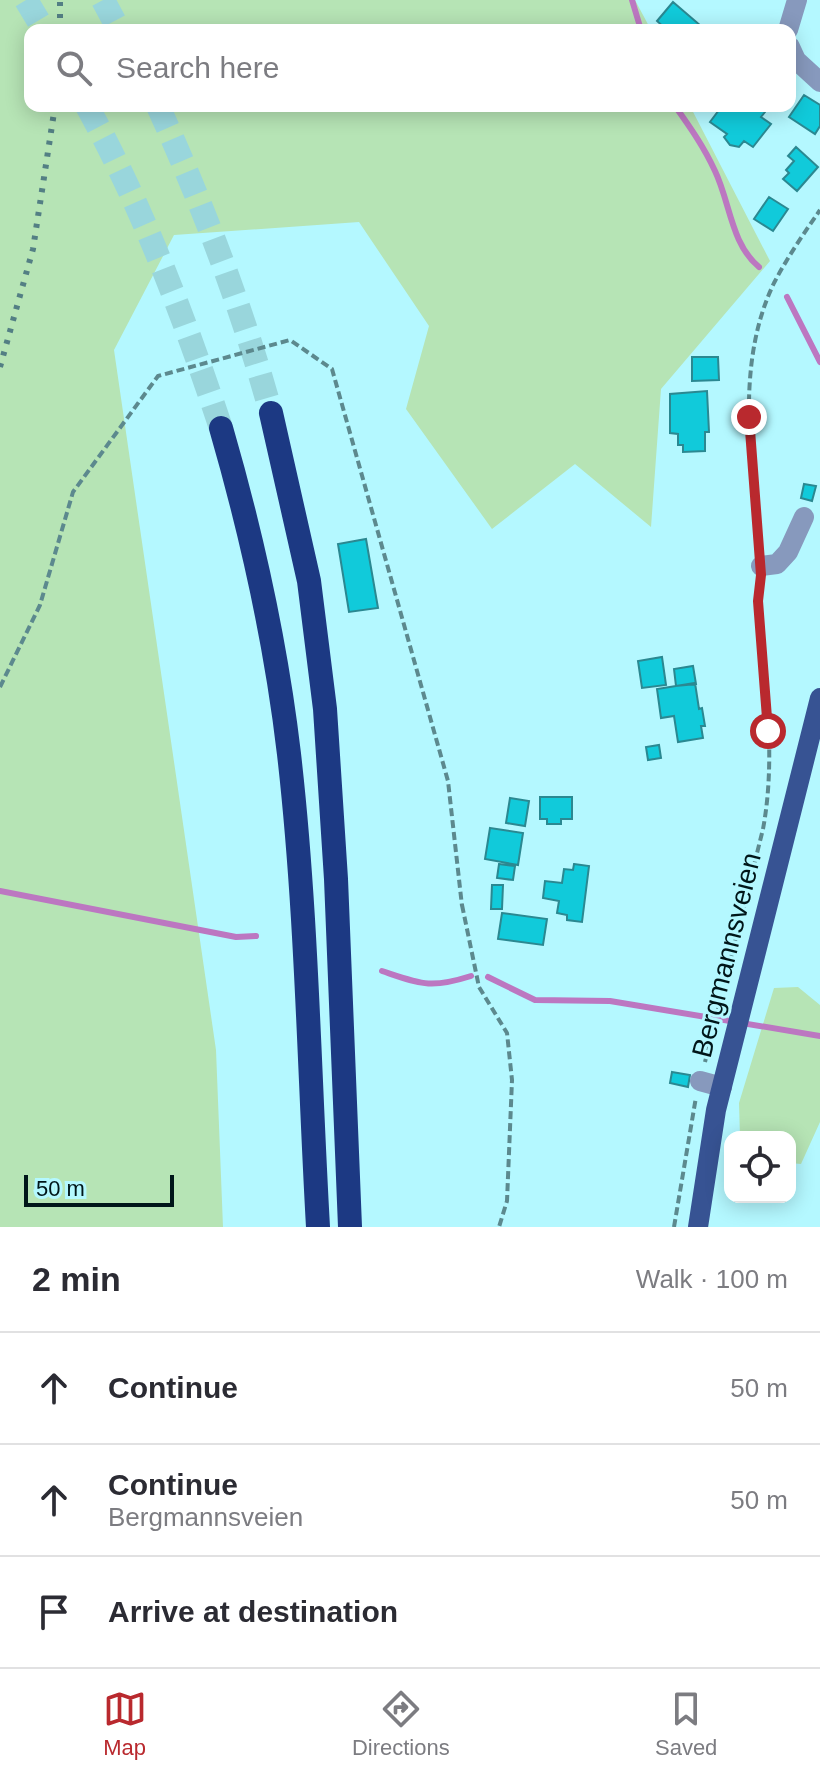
<!DOCTYPE html>
<html lang="en">
<head>
<meta charset="utf-8">
<style>
  body { margin:0; font-family:Arial,sans-serif; background:#f7f7f7; color:#2b2b33 }
  .controls { position:absolute; right:24px; bottom:24px; display:grid; overflow:hidden; border-radius:16px; box-shadow:0 4px 20px #0003 }
  .controls button { width:72px; height:72px; display:grid; place-items:center; padding:0; border:0; border-bottom:2px solid #e1e1e2; background:#fff; color:#2b2b33; font:40px sans-serif }
  .scale { position:absolute; left:24px; bottom:20px; width:150px; box-sizing:border-box; padding-left:8px; border:4px solid #001619; border-top:0; font-size:22px; line-height:28px; white-space:nowrap; color:#001619; -webkit-text-stroke:6px #b4f8ff; paint-order:stroke }
  .stop { position:absolute; width:24px; height:24px; margin:-18px; border:6px solid #b9292e; border-radius:50%; background:#fff }
  .stop.end { background:#b9292e; border-color:#fff; box-shadow:0 2px 8px #0008 }
  .list { margin:0; padding:0; list-style:none }
  h2 { display:flex; justify-content:space-between; align-items:center; height:104px; margin:0; padding:0 32px; font-size:34px }
  h2 small { font-size:26px; font-weight:400; color:#7c7c81 }
  .list li { display:grid; grid-template-columns:52px 1fr auto; gap:24px; align-items:center; box-sizing:border-box; height:112px; padding:0 32px; border-top:2px solid #e1e1e2 }
  .list b { display:block; font-size:30px; white-space:nowrap }
  .list p { margin:0; font-size:26px; white-space:nowrap; color:#7c7c81 }
  .list em { font-size:26px; font-style:normal; color:#7c7c81 }
  .icon { flex:none; width:44px; height:44px; fill:none; stroke:currentColor; stroke-width:2; stroke-linecap:round; stroke-linejoin:round }
  .map { position:relative; flex:none; width:820px; height:1227px; overflow:hidden }
  .search { position:absolute; background:#fff; box-shadow:0 4px 20px #0003; left:24px; right:24px; top:24px; height:88px; display:flex; align-items:center; gap:20px; box-sizing:border-box; padding:0 28px; border-radius:16px; color:#7c7c81; font-size:30px }
  .sheet { height:440px; background:#fff }
  nav { display:flex; justify-content:space-around; align-items:center; box-sizing:border-box; height:112px; border-top:2px solid #e1e1e2; background:#fff; font-size:22px; color:#7c7c81 }
  nav a { display:grid; justify-items:center; gap:4px }
  nav .on { color:#b9292e }
  .map>svg:first-child { display:block }
  .green { fill:#b6e4b5 }
  .lines { fill:none; stroke-linecap:round; stroke-linejoin:round }
  .stream { stroke:#bc77c1; stroke-width:6 }
  .building { fill:#11cada; stroke:#2b8891; stroke-width:2 }
  .highway-tunnel { stroke:#99d6dc; stroke-width:24; stroke-dasharray:24 12; stroke-linecap:butt }
  .path { stroke:#5c898e; stroke-width:4; stroke-dasharray:8 4; stroke-linecap:butt }
  .minor { stroke:#8799bd; stroke-width:20 }
  .major { stroke:#375393; stroke-width:20 }
  .highway { stroke:#1c3983; stroke-width:24 }
  .rail { stroke:#537f84; stroke-width:6; stroke-dasharray:4 8; stroke-linecap:butt }
  .route { stroke:#b9292e; stroke-width:10 }
  .labels { text-anchor:middle; stroke-width:6; stroke-linejoin:round; paint-order:stroke }
  .street-label { font-size:28px; fill:#001619; stroke:#b4f8ff }
</style>
</head>
<body>
<div class="map">
<svg width="820" height="1227" viewBox="0 0 820 1227">
  <rect width="100%" height="100%" fill="#b4f8ff"/>
  <path class="green" d="M0,0H635L651,30H30V106H690L770,261L661,389L651,527L575,464L492,529L406,409L429,326L359,222L174,235L114,350L216,1050L223,1227H0Z
    M798,987L820,1005V1122L801,1164L790,1163V1137H740L739,1103L774,988Z"/>
  <g class="lines">
    <path class="stream" d="M632,0L641,30
      M675,106C690,127 704,147 715,171C730,202 731,244 759,267
      M787,297L820,362
      M0,891L236,937L256,936
      M382,971C421,984 430,989 471,976
      M488,977L535,1000L610,1001L820,1036"/>
  </g>
  <path class="building" d="M673,2L701,26L697,30H667L657,21Z
    M804,95L820,105V126L815,134L789,117Z
    M722,106H757L765,112L761,117L771,124L753,147L744,141L739,147L730,145L724,137L727,134L710,122Z
    M796,147L818,167L797,191L783,179L789,173L786,170L794,161L788,156Z
    M769,197L788,209L773,231L754,219Z
    M692,357H718L719,380L692,381Z
    M707,391L709,432H705V451L683,452V445H678V434L670,433V394Z
    M804,484L816,486L812,501L801,498Z
    M366,539L378,608L349,612L338,544Z
    M662,657L666,685L642,688L638,661Z
    M693,666L696,684L676,686L674,669Z
    M695,683L699,709L702,708L705,726H701L703,738L678,742L674,716L661,718L657,689Z
    M659,745L661,758L648,760L646,747Z
    M540,797H572V819H561V824H547V819H540Z
    M510,798L529,801L525,826L506,823Z
    M490,828L523,833L518,865L485,859Z
    M499,864L515,866L513,880L497,878Z
    M574,864L589,866L582,922L567,920V915L557,913L559,901L543,898L545,881L562,883L564,869L573,870Z
    M492,885H503L502,909H491Z
    M502,913L547,919L543,945L498,939Z
    M672,1072L690,1075L688,1087L670,1083Z"/>
  <g class="lines">
    <path class="highway-tunnel" d="M26,0L44,30
      M103,0L119,30
      M87,106C143,208 184,317 221,428
      M158,106C203,206 242,307 271,413"/>
    <path class="path" d="M759,546C751,460 735,364 774,283C787,258 804,233 820,210
      M0,687L40,605L73,492L158,376L290,340L332,369L448,781L462,906
      M462,905L479,987L507,1033L512,1080L507,1201L499,1227
      M705,1062L763,829C777,754 764,676 758,601L759,583
      M674,1227L696,1097"/>
    <path class="minor" d="M788,30L797,0
      M790,47L796,60L820,82
      M761,566L777,564L788,552L804,517
      M700,1081L722,1087"/>
    <path class="major" d="M698,1227L716,1110L820,698"/>
    <path class="highway" d="M271,413L309,581L325,709L336,879L350,1227
      M221,428C252,535 276,643 289,754C307,911 309,1070 318,1227"/>
    <path class="rail" d="M60,30V0
      M0,367L33,249L55,106"/>
  </g>
  <g class="lines">
    <path class="route" d="M749,417L761,575L758,601L768,731"/>
  </g>
  <g class="labels">
    <g class="street-label">
      <text transform="translate(726 955) rotate(-76)" y="10">Bergmannsveien</text>
    </g>
  </g>
</svg>
<div class="controls">
<button><svg class="icon" aria-label="locate" viewBox="0 0 24 24"><circle cx="12" cy="12" r="6"/><path d="M12 2v4M12 18v4M2 12h4M18 12h4"/></svg></button>
</div>
<div class="scale">50 m</div>
<div class="stop" style="left:768px;top:731px"></div>
<div class="stop end" style="left:749px;top:417px"></div>
<div class="search"><svg class="icon" aria-label="search" viewBox="0 0 24 24"><circle cx="10" cy="10" r="6"/><path d="M15 15l6 6"/></svg>Search here</div>
</div>
<section class="sheet">
<h2>2 min<small>Walk · 100 m</small></h2>
<ul class="list">
<li><svg class="icon" aria-label="ahead" viewBox="0 0 24 24"><path d="M12 20V5M6 11l6-6 6 6"/></svg><div><b>Continue</b></div><em>50 m</em></li>
<li><svg class="icon" aria-label="ahead" viewBox="0 0 24 24"><path d="M12 20V5M6 11l6-6 6 6"/></svg><div><b>Continue</b><p>Bergmannsveien</p></div><em>50 m</em></li>
<li><svg class="icon" aria-label="arrive" viewBox="0 0 24 24"><path d="M6 21V4h12l-3 4 3 4H6"/></svg><div><b>Arrive at destination</b></div></li>
</ul>
</section>
<nav>
<a class="on"><svg class="icon" aria-label="map" viewBox="0 0 24 24"><path d="M3 6l6-2 6 2 6-2v14l-6 2-6-2-6 2zM9 4v14M15 6v14"/></svg>Map</a>
<a><svg class="icon" aria-label="directions" viewBox="0 0 24 24"><path d="M12 3l9 9-9 9-9-9zM9 14v-3h6M13 9l2 2-2 2"/></svg>Directions</a>
<a><svg class="icon" aria-label="saved" viewBox="0 0 24 24"><path d="M7 4h10v16l-5-4-5 4z"/></svg>Saved</a>
</nav>
</body>
</html>
